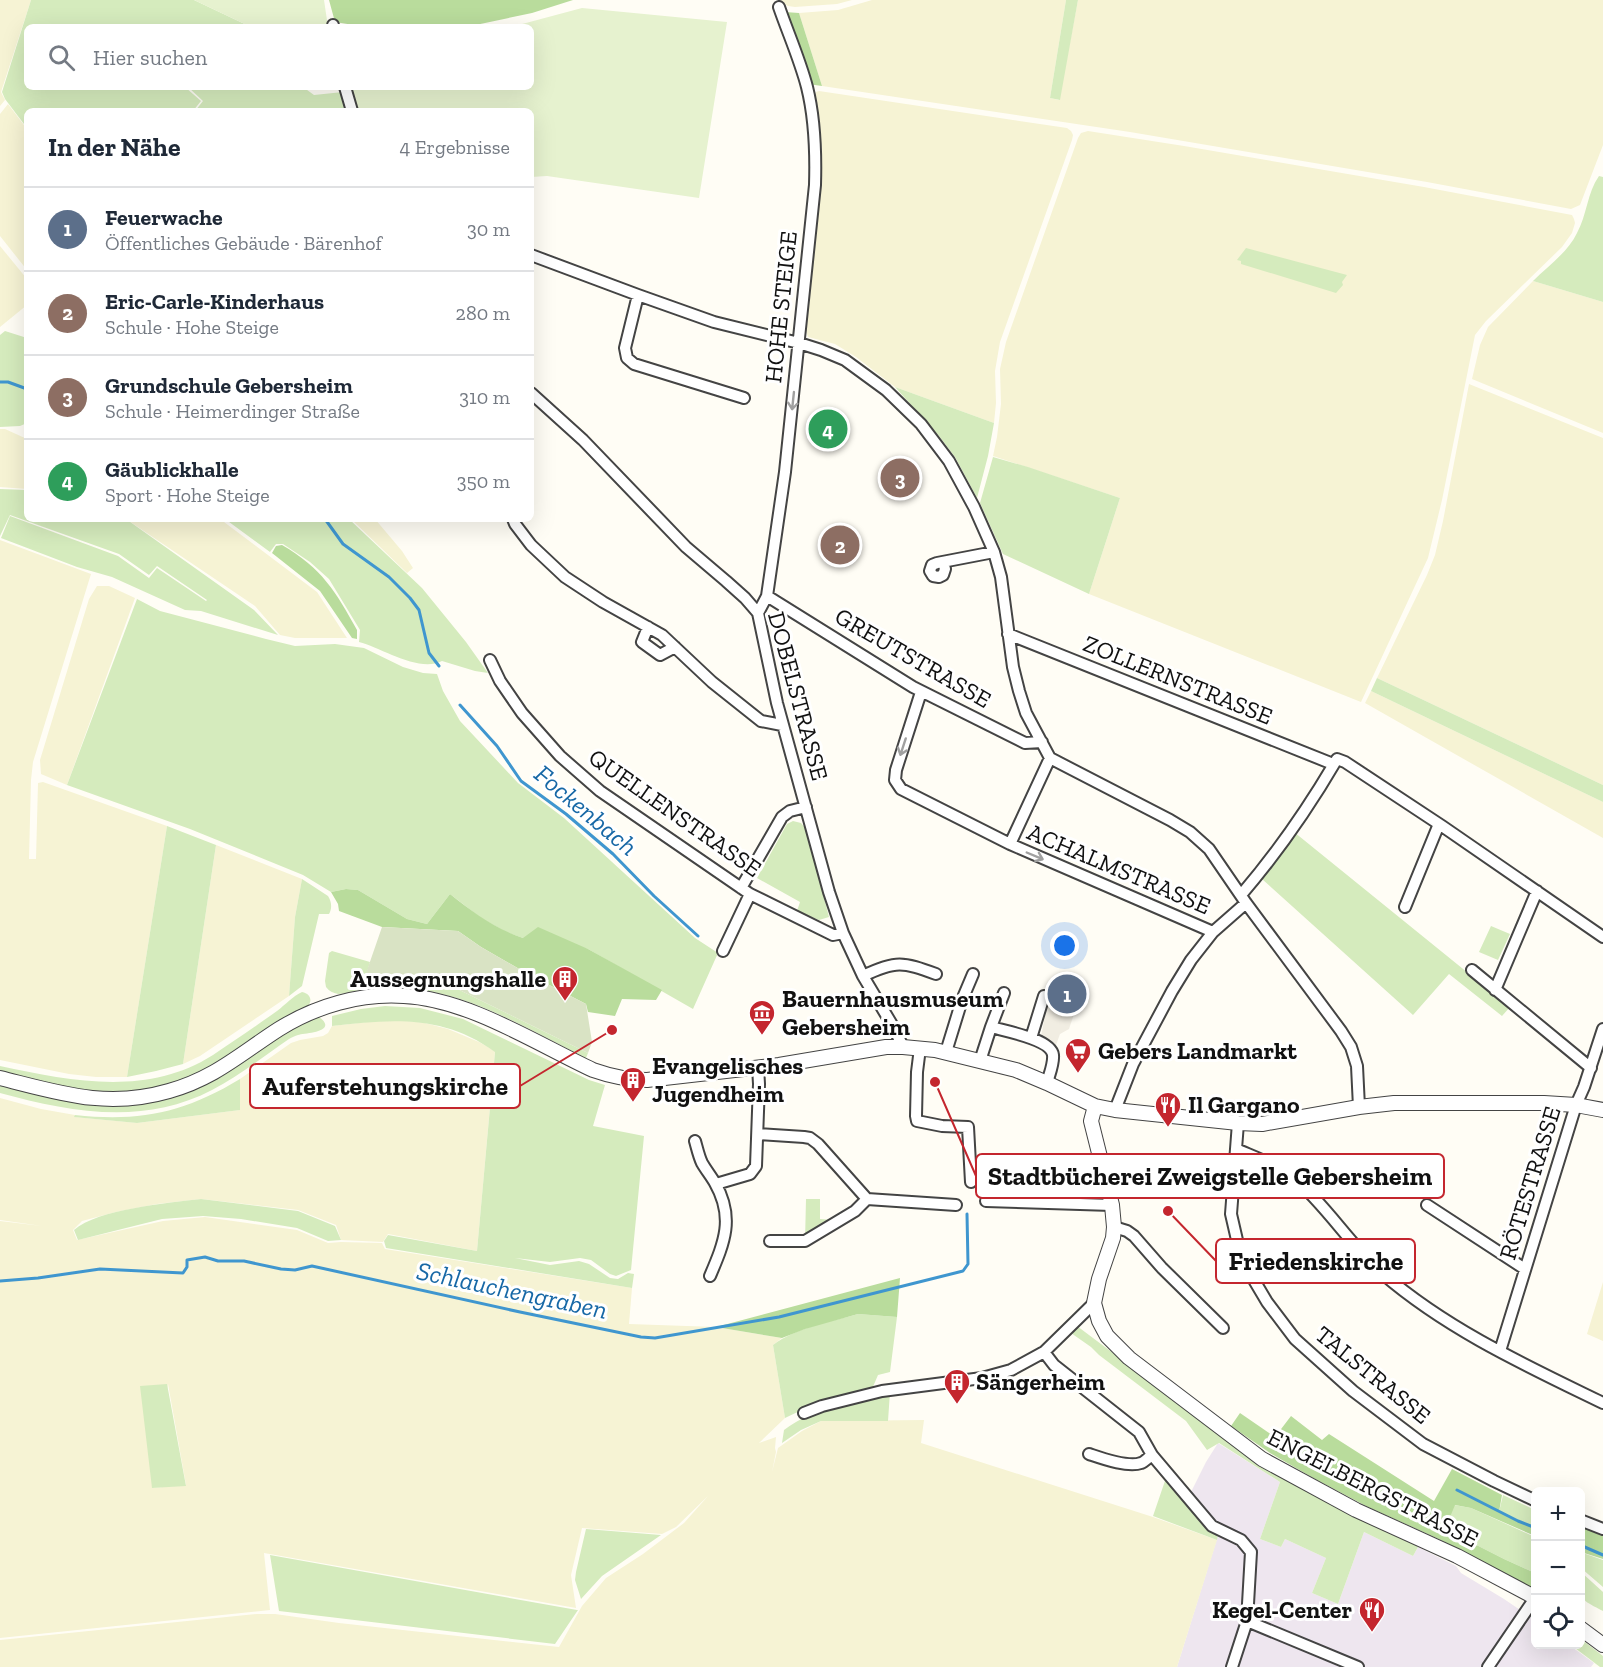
<!DOCTYPE html>
<html lang="de">
<head>
<meta charset="utf-8">
<style>
  body { margin:0; font-family:"Zilla Slab",serif; background:#f6f6f7; color:#1f2937 }
  .controls { position:absolute; right:18px; bottom:18px; display:grid; overflow:hidden; border-radius:9px; box-shadow:0 6px 24px #0002 }
  .controls button { width:54px; height:54px; display:grid; place-items:center; padding:0; border:0; border-bottom:2px solid #e0e1e3; background:#fff; color:#1f2937; font:30px sans-serif }
  .you { position:absolute; left:1065px; top:946px; width:21px; height:21px; margin:-15px; border:4px solid #fff; border-radius:50%; background:#1a73e8; box-shadow:0 0 0 9px #1a73e833 }
  .badge { display:grid; place-items:center; width:39px; height:39px; border-radius:50%; background:#c4262e; color:#fff; font-size:20px; font-weight:700 }
  .pin { position:absolute; translate:-50% -50%; border:3px solid #fff; box-shadow:0 2px 6px #0006 }
  .list { margin:0; padding:0; list-style:none }
  h2 { display:flex; justify-content:space-between; align-items:center; height:78px; margin:0; padding:0 24px; font-size:26px }
  h2 small { font-size:20px; font-weight:400; color:#747a83 }
  .list li { display:grid; grid-template-columns:39px 1fr auto; gap:18px; align-items:center; box-sizing:border-box; height:84px; padding:0 24px; border-top:2px solid #e0e1e3 }
  .list b { display:block; font-size:22px; white-space:nowrap }
  .list p { margin:0; font-size:20px; white-space:nowrap; color:#747a83 }
  .list em { font-size:20px; font-style:normal; color:#747a83 }
  .icon { flex:none; width:33px; height:33px; fill:none; stroke:currentColor; stroke-width:2; stroke-linecap:round; stroke-linejoin:round }
  .map { position:relative; flex:none; width:1603px; height:1667px; overflow:hidden }
  .search { position:absolute; background:#fff; box-shadow:0 6px 24px #0002; left:24px; top:24px; width:510px; height:66px; display:flex; align-items:center; gap:15px; box-sizing:border-box; padding:0 21px; border-radius:9px; color:#747a83; font-size:22px }
  .panel { position:absolute; background:#fff; box-shadow:0 6px 24px #0002; left:24px; top:108px; width:510px; height:414px; border-radius:9px }
  .map>svg:first-child { display:block }
  .industrial { fill:#eee6ef }
  .farmland { fill:#f6f3d4; fill-rule:evenodd }
  .green { fill:#d5ebbd }
  .forest { fill:#b9dc9c }
  .cemetery { fill:#d9e3c4 }
  .pitch { fill:#e6f2cf }
  .plaza { fill:#f1ede2 }
  .lines { fill:none; stroke-linecap:round; stroke-linejoin:round }
  .stream { stroke:#3f96cf; stroke-width:3 }
  .minor-casing { stroke:#444; stroke-width:14 }
  .tertiary-casing { stroke:#444; stroke-width:16 }
  .minor { stroke:#fff; stroke-width:10 }
  .tertiary { stroke:#fff; stroke-width:14 }
  .oneway { stroke:#a0a0a0 }
  .labels { text-anchor:middle; stroke-width:6; stroke-linejoin:round; paint-order:stroke }
  .street-label { font-size:24px; fill:#111; stroke:#fff }
  .poi-label { font-size:24px; font-weight:bold; fill:#111; stroke:#fff; text-anchor:start }
  .water-label { font-size:26px; font-style:italic; fill:#1768a6; stroke:#fff }
  .leader { fill:none; stroke:#c4262e; stroke-width:2 }
  .callout-dot { fill:#c4262e; stroke:#fff; stroke-width:2 }
  .callout { fill:#fff; stroke:#c4262e; stroke-width:2 }
  .callout-label { font-size:26px; text-anchor:middle; font-weight:bold; fill:#111 }
</style>
</head>
<body>
<div class="map">
<svg width="1603" height="1667" viewBox="0 0 1603 1667">
  <rect width="100%" height="100%" fill="#fffdf5"/>
  <path class="industrial" d="M1218,1443L1280,1482L1260,1539L1281,1547L1285,1539L1326,1558L1312,1593L1338,1604L1364,1532L1413,1556L1418,1547L1456,1566L1461,1573L1504,1599L1535,1620L1536,1644L1569,1645L1594,1663L1591,1667H1177L1220,1529L1189,1496L1206,1462Z"/>
  <path class="farmland" d="M0,0H31L1,92L5,100L0,106Z
    M781,0H852L837,4L795,7L788,6L782,3Z
    M872,0H1066L1050,98L1059,100L1078,0H1603V145L1580,205L1571,209L1427,182L1130,132L822,86L799,13L838,10Z
    M819,91L1067,128L1071,131L1073,135L1072,140L1000,342L995,371L996,403L994,423L895,387L856,357L835,344L808,337L806,331L821,185L822,149L814,98L816,92Z
    M8,104L27,129V270L0,236V114Z
    M1088,131L1184,146L1424,187L1572,215L1574,219L1575,223L1572,233L1562,247L1486,321L1475,335L1442,500L1428,558L1361,702L1089,594L1120,498L993,456L997,437L1001,404L1000,369L1006,342L1078,138L1081,133Z
    M0,246L27,279V305L0,327Z
    M1533,281L1603,302V433L1472,379L1480,345L1488,327Z
    M1469,384L1603,438V785L1377,678L1427,575L1435,555L1443,521Z
    M0,429H5L27,439V489L0,487Z
    M126,519H220L317,592L347,638H295L280,635L255,606Z
    M351,519H375L402,551L413,568L407,573Z
    M0,540L91,574L33,762L31,780L29,859H36L38,783L43,782L167,826L127,1077H96L69,1074L0,1060Z
    M97,586H109L135,598L67,785L41,774L40,760L89,599Z
    M1371,691L1603,802V838L1365,703Z
    M216,845L302,879L295,917L289,996L200,1056L183,1064Z
    M400,1020L425,1023L448,1029L479,1042L495,1051L477,1251L388,1234L383,1242L341,1240L336,1225L298,1210L201,1199L157,1204L116,1212L82,1221L73,1230L77,1240L163,1221L205,1217L297,1230L328,1243L341,1242L382,1243L385,1249L632,1288L629,1324L716,1327L782,1338L773,1345L785,1418L759,1443L776,1437L775,1448L776,1452L772,1472L778,1448L802,1431L821,1421L924,1420L921,1443L1153,1517L1217,1540L1177,1667H0V1640L257,1614H275L339,1623L559,1647L582,1606L606,1578L643,1554L684,1523L708,1496L676,1527L662,1534L582,1528L571,1575L576,1608L264,1553L270,1610L0,1638V1221L42,1226L0,1220V1098L41,1109L75,1115V1117L137,1123L240,1110V1079L291,1043L300,1040L323,1036L328,1033L332,1026L375,1021ZM168,1384L186,1485L152,1488Z
    M1603,1282V1341L1587,1334Z"/>
  <path class="green" d="M31,0H194L251,27H27V87H185L201,101L193,111H27V128L5,99L2,92Z
    M1066,0H1078L1060,100L1050,98Z
    M188,87H249L252,89L253,87H303L314,95L343,92L350,111H195L203,101Z
    M1599,176L1603,177V302L1533,281C1548,266 1568,252 1577,233C1587,215 1587,193 1599,176Z
    M1246,248L1347,275L1342,282L1343,285L1336,293L1241,264V261L1237,260Z
    M5,331L27,338V423L20,426L0,427V335Z
    M895,387L994,423L988,456L977,498L955,457L939,436Z
    M993,457L1028,467L1120,498L1089,594L1003,554L980,503Z
    M0,489L27,490V519H126L254,610L278,635L201,611L185,610L112,577L77,567L1,538L10,516L118,556L149,578L157,568L206,601L207,600L157,566L149,575L119,554L10,515L0,536Z
    M225,519H349L422,588L466,642L488,673L475,671L442,661C419,673 382,648 359,642L360,630L329,579L310,562L283,544H276L270,552Z
    M137,599L160,611L266,639L295,646L335,644L364,648L403,667L423,673L437,674L443,691L460,721L518,783L564,818L695,938L718,953L693,1009L588,949L523,938L506,932L481,918L450,894L427,924L407,919L358,890L346,889L331,892L303,875L190,829L67,785Z
    M1377,678L1603,785V802L1371,691Z
    M793,821L801,823L806,829L829,917L819,920L797,911L800,902L757,878L787,824Z
    M167,826L216,845L183,1064L156,1071L127,1077Z
    M1294,832L1510,1007L1502,1016L1449,974L1413,1015L1262,879Z
    M302,879L328,896C332,902 332,909 329,914H319L302,986L289,996L295,917Z
    M1491,926L1510,934L1498,960L1479,952Z
    M332,951L370,962L365,979L439,980L588,1053L586,1058C529,1030 471,993 406,988C391,987 376,988 360,990C353,991 345,994 338,994C333,993 329,991 326,987L325,981L329,953Z
    M302,992C311,994 313,1001 307,1007L239,1050L190,1078L152,1089L126,1092H89L52,1085L0,1071V1066C71,1081 147,1097 213,1055C234,1041 256,1026 277,1011C285,1005 293,996 302,992Z
    M385,1006L420,1008L463,1019L589,1080L605,1085L593,1126L644,1136L631,1270L616,1276L610,1274L591,1260L580,1258L550,1262L515,1258L550,1265L579,1261L589,1264L610,1278L618,1279L628,1273L634,1274L632,1288L386,1248L384,1241L388,1235L477,1251L495,1052C444,1014 390,1019 332,1026V1016L361,1009Z
    M318,1016C340,1032 306,1033 298,1035C295,1036 292,1037 289,1039C264,1056 239,1076 212,1090C143,1126 70,1112 0,1093V1082L138,1102Z
    M240,1079V1110L137,1123L74,1117L75,1115C139,1122 184,1113 240,1079Z
    M201,1199L298,1211L335,1226L341,1240L328,1241L297,1228L241,1219L203,1216L162,1219L78,1240L74,1230C98,1209 168,1203 201,1199Z
    M806,1199H820V1219L833,1220L805,1241Z
    M858,1314L897,1317L890,1372L878,1375L872,1389C841,1396 813,1404 785,1418L773,1345C797,1327 830,1322 858,1314Z
    M1077,1326L1181,1404L1217,1434L1252,1458L1411,1542L1418,1547L1413,1556L1364,1532L1338,1604L1312,1593L1326,1558L1285,1539L1281,1547L1260,1539L1280,1482L1219,1443L1207,1450L1186,1421L1099,1355L1091,1347L1071,1333Z
    M167,1384L186,1486L152,1488L140,1386Z
    M890,1392L888,1421H821L801,1430L782,1443L784,1430C814,1407 854,1401 890,1392Z
    M1167,1475L1218,1534L1217,1540L1153,1516Z
    M1503,1495L1535,1510V1528L1499,1512Z
    M1454,1505L1471,1508L1535,1537V1573L1504,1559L1445,1529Z
    M586,1529L661,1535L602,1576L581,1599L575,1580L576,1572Z
    M1580,1552L1603,1560V1587L1581,1568Z
    M270,1555L577,1610H578L555,1644L279,1611Z
    M1581,1572L1603,1592V1611C1578,1598 1580,1600 1581,1572Z
    M1581,1639L1603,1656V1667H1600L1571,1645L1580,1644Z"/>
  <path class="forest" d="M329,0H573L532,13L466,27H366L335,22Z
    M785,12L799,13L822,86L808,84Z
    M282,545C322,568 336,592 357,630V639L352,638L320,591L272,553L276,546Z
    M346,889L358,890L407,919L427,924L450,894C473,912 495,929 523,938L538,927L588,949L662,990L656,1000L622,999L615,1016L588,1012L586,1004L528,974L481,947L458,931L382,927L339,911L338,904L331,892Z
    M900,1278L897,1317L858,1314L805,1329L782,1338L716,1327Z
    M1240,1413L1275,1437L1291,1416L1322,1440L1329,1434L1434,1501L1452,1469L1502,1495L1499,1512L1535,1529V1536L1471,1508L1455,1505L1445,1529L1504,1559L1535,1573V1590L1441,1540L1368,1507L1315,1479L1270,1453L1231,1426Z
    M1581,1527L1603,1536V1559L1581,1552Z"/>
  <path class="cemetery" d="M382,927L458,931L481,947L528,974L586,1004L592,1042L588,1053L439,980L364,979Z"/>
  <path class="pitch" d="M194,0H324L328,27H251Z
    M582,8L727,22L699,198L547,176L531,177V111H354L347,87H531V27H511Z"/>
  <path class="plaza" d="M1048,1000L1076,1008L1069,1029L1060,1034L1055,1048L1041,1037Z"/>
  <g class="lines">
    <path class="stream" d="M0,382H8L27,389
      M325,519L343,544L389,577L410,598L419,610L429,653L439,666
      M460,705L497,746L521,781L566,814L613,854L654,896L698,936
      M0,1281L38,1278L100,1269L183,1273L187,1267V1260L205,1257L218,1261H244L281,1269L295,1270L312,1266L520,1312L641,1337L655,1338L779,1317L963,1271L968,1264L967,1214
      M1457,1490L1518,1521L1536,1528
      M1580,1545L1603,1555"/>
    <g class="minor-casing">
      <path id="minor" d="M333,25V27
        M345,87L352,111
        M531,255L638,295L714,322L799,343L821,350L845,360L886,390L921,424L949,461L974,507L994,552L1001,577L1013,667L1019,691L1026,713L1050,758L1170,820L1190,832L1209,849L1246,903L1341,1031L1351,1047L1357,1066L1359,1107
        M638,295L625,348L627,358L634,364L744,398
        M531,393L583,440L686,547L726,581L745,598L758,613L777,703L829,892L843,933L863,976L894,1028L903,1047
        M513,519L515,524L531,545L565,577L603,602L662,635L712,682L761,721L782,725
        M943,562L945,569L943,575L939,577L933,576L930,571L932,565L937,563L994,552
        M767,596L913,687L1025,743L1042,742
        M758,613L767,596L785,472L815,185C816,152 815,119 807,87C800,60 788,33 779,7
        M648,627L642,642L660,655L675,647
        M1008,634L1333,764
        M490,660L500,681L522,713L560,756L600,791L750,894L833,935L843,933
        M921,692L896,770L895,780L901,789L1010,844L1213,932
        M1010,844L1050,758
        M741,888L782,817L790,811L806,807
        M1241,895C1277,853 1309,807 1337,759L1345,762L1442,826L1603,937
        M1405,907L1439,824
        M723,951L750,894
        M1472,970L1591,1068
        M863,976C896,960 903,962 936,974
        M1495,990L1537,891
        M991,1027L1004,993
        M1031,1038L1044,996
        M920,1048L917,1072L916,1116L917,1121L942,1126L968,1127L971,1182
        M946,1052L962,1000L973,974
        M980,1061L991,1027C1005,1031 1051,1039 1053,1055C1054,1064 1049,1075 1047,1083
        M1115,1110L1133,1064L1172,991L1191,960L1213,932L1246,903
        M1238,1123L1231,1214L1237,1240L1248,1270L1267,1302L1295,1339L1353,1391L1423,1444L1494,1481L1536,1501
        M758,1134L804,1137L810,1138L818,1144L867,1199
        M695,1141C697,1148 699,1157 702,1163C706,1170 711,1176 715,1183C735,1218 724,1243 710,1276
        M1236,1149C1252,1156 1280,1166 1293,1177C1327,1206 1350,1245 1383,1274C1448,1330 1527,1366 1603,1403
        M716,1184L750,1174L756,1166L759,1084L758,1067
        M986,1201L1112,1205
        M1427,1205L1525,1269
        M1114,1227L1127,1231L1134,1236L1162,1268L1223,1328
        M770,1241H805L855,1211L867,1199L956,1205
        M1500,1351L1576,1105L1584,1087L1603,1029
        M1044,1352L1054,1365L1139,1432L1152,1455L1212,1526L1241,1540L1251,1552L1247,1621L1232,1667
        M804,1413L822,1406L882,1391L982,1378L1011,1370L1044,1352L1094,1303
        M1089,1454C1101,1458 1128,1468 1141,1463C1144,1462 1149,1457 1152,1455
        M1580,1520L1603,1529
        M1247,1621L1358,1667
        M1488,1667L1535,1598"/>
    </g>
    <g class="tertiary-casing">
      <path id="tertiary" d="M0,1078C60,1093 107,1109 169,1091C215,1078 240,1054 279,1029C316,1006 360,993 404,996C468,999 535,1043 593,1070C610,1076 628,1080 647,1080L779,1065L886,1047H903L935,1050L1016,1070L1047,1083L1095,1106L1115,1110L1238,1123L1262,1124L1359,1107L1394,1103H1544L1576,1105L1603,1110
        M1095,1106L1091,1121L1112,1205L1114,1227L1113,1238L1099,1279L1094,1303L1099,1321L1107,1336L1129,1358L1262,1459L1356,1510L1457,1556L1536,1598
        M1580,1628L1603,1645"/>
    </g>
    <use href="#minor" class="minor"/>
    <use href="#tertiary" class="tertiary"/>
  </g>
  <defs><path id="oneway-shaft" d="M-6 0H5M1.5-3L5.5 0L1.5 3" fill="none" stroke-width="1.6" stroke-linecap="round" stroke-linejoin="round" transform="scale(1.5)"/></defs>
  <g class="oneway">
    <use href="#oneway-shaft" transform="translate(793 401) rotate(96)"/>
    <use href="#oneway-shaft" transform="translate(903 747) rotate(108)"/>
    <use href="#oneway-shaft" transform="translate(1035 856) rotate(23)"/>
  </g>
  <defs>
    <g id="building-pin" transform="scale(1.35)"><path d="M0 17L-7.5 6A9.5 9.5 0 1 1 7.5 6Z" fill="#c4262e" stroke="#fff"/><path d="M-4-6H4V6H1V3H-1V6H-4ZM-2.5-4.3h1.7v1.8h-1.7ZM.8-4.3h1.7v1.8H.8ZM-2.5-1h1.7V.8h-1.7ZM.8-1h1.7V.8H.8Z" fill="#fff"/></g>
    <g id="museum-pin" transform="scale(1.35)"><path d="M0 17L-7.5 6A9.5 9.5 0 1 1 7.5 6Z" fill="#c4262e" stroke="#fff"/><path d="M0-6L6-3V-2H-6V-3ZM-5-1h2V3h-2ZM-1-1h2V3h-2ZM3-1h2V3H3ZM-6 4H6V6H-6Z" fill="#fff"/></g>
    <g id="supermarket-pin" transform="scale(1.35)"><path d="M0 17L-7.5 6A9.5 9.5 0 1 1 7.5 6Z" fill="#c4262e" stroke="#fff"/><path d="M-6-5.5h2.5l.6 2H6L4.5 2H-2.5L-4.4-4H-6ZM-1.5 3.2a1.3 1.3 0 1 0 .1 0ZM3 3.2a1.3 1.3 0 1 0 .1 0Z" fill="#fff"/></g>
    <g id="restaurant-pin" transform="scale(1.35)"><path d="M0 17L-7.5 6A9.5 9.5 0 1 1 7.5 6Z" fill="#c4262e" stroke="#fff"/><path d="M-5-6h1v4h1v-4h1v4h1v-4h1v5L-1.5 .5V6h-2V.5L-5-1ZM5-6V6H3V1.5H1.5Q1.5-4 5-6Z" fill="#fff"/></g>
  </defs>
  <g fill-rule="evenodd">
    <use href="#building-pin" x="565" y="979"/>
    <use href="#museum-pin" x="762" y="1013"/>
    <use href="#supermarket-pin" x="1078" y="1051"/>
    <use href="#building-pin" x="633" y="1080"/>
    <use href="#restaurant-pin" x="1168" y="1105"/>
    <use href="#building-pin" x="957" y="1382"/>
    <use href="#restaurant-pin" x="1372" y="1610"/>
  </g>
  <g class="labels">
    <g class="street-label">
      <text transform="translate(781 307) rotate(-84)" y="8">HOHE STEIGE</text>
      <text transform="translate(913 658) rotate(30)" y="8">GREUTSTRASSE</text>
      <text transform="translate(1178 680) rotate(22)" y="8">ZOLLERNSTRASSE</text>
      <text transform="translate(798 696) rotate(75)" y="8">DOBELSTRASSE</text>
      <text transform="translate(675 813) rotate(35)" y="8">QUELLENSTRASSE</text>
      <text transform="translate(1119 869) rotate(23)" y="8">ACHALMSTRASSE</text>
      <text transform="translate(1530 1183) rotate(-73)" y="8">RÖTESTRASSE</text>
      <text transform="translate(1373 1375) rotate(39)" y="8">TALSTRASSE</text>
      <text transform="translate(1373 1488) rotate(27)" y="8">ENGELBERGSTRASSE</text>
    </g>
    <g class="poi-label">
      <text x="546" y="987" text-anchor="end">Aussegnungshalle</text>
      <text x="782" y="1007">Bauernhausmuseum<tspan x="782" dy="28">Gebersheim</tspan></text>
      <text x="1098" y="1059">Gebers Landmarkt</text>
      <text x="652" y="1074">Evangelisches<tspan x="652" dy="28">Jugendheim</tspan></text>
      <text x="1188" y="1113">Il Gargano</text>
      <text x="976" y="1390">Sängerheim</text>
      <text x="1352" y="1618" text-anchor="end">Kegel-Center</text>
    </g>
    <g class="water-label">
      <text transform="translate(586 810) rotate(40)" y="9">Fockenbach</text>
      <text transform="translate(512 1290) rotate(12)" y="9">Schlauchengraben</text>
    </g>
  </g>
  <path class="leader" d="M612 1030L520 1086M935 1082L976 1176M1168 1211L1216 1261"/>
  <g class="callout-dot">
    <circle cx="612" cy="1030" r="6"/>
    <circle cx="935" cy="1082" r="6"/>
    <circle cx="1168" cy="1211" r="6"/>
  </g>
  <g class="callout">
    <rect x="250" y="1064" width="270" height="44" rx="6"/>
    <rect x="976" y="1154" width="468" height="44" rx="6"/>
    <rect x="1216" y="1239" width="199" height="44" rx="6"/>
  </g>
  <g class="callout-label">
    <text x="385" y="1095">Auferstehungskirche</text>
    <text x="1210" y="1185">Stadtbücherei Zweigstelle Gebersheim</text>
    <text x="1316" y="1270">Friedenskirche</text>
  </g>
</svg>
<div class="controls">
<button>+</button>
<button>−</button>
<button><svg class="icon" aria-label="locate" viewBox="0 0 24 24"><circle cx="12" cy="12" r="6"/><path d="M12 2v4M12 18v4M2 12h4M18 12h4"/></svg></button>
</div>
<div class="you"></div>
<div class="pin badge" style="left:1067px;top:994px;background:#5c6f8a">1</div>
<div class="pin badge" style="left:840px;top:545px;background:#8d6e63">2</div>
<div class="pin badge" style="left:900px;top:478px;background:#8d6e63">3</div>
<div class="pin badge" style="left:828px;top:429px;background:#2e9e5b">4</div>
<div class="search"><svg class="icon" aria-label="search" viewBox="0 0 24 24"><circle cx="10" cy="10" r="6"/><path d="M15 15l6 6"/></svg>Hier suchen</div>
<section class="panel">
<h2>In der Nähe<small>4 Ergebnisse</small></h2>
<ul class="list">
<li><span class="badge" style="background:#5c6f8a">1</span><div><b>Feuerwache</b><p>Öffentliches Gebäude · Bärenhof</p></div><em>30 m</em></li>
<li><span class="badge" style="background:#8d6e63">2</span><div><b>Eric-Carle-Kinderhaus</b><p>Schule · Hohe Steige</p></div><em>280 m</em></li>
<li><span class="badge" style="background:#8d6e63">3</span><div><b>Grundschule Gebersheim</b><p>Schule · Heimerdinger Straße</p></div><em>310 m</em></li>
<li><span class="badge" style="background:#2e9e5b">4</span><div><b>Gäublickhalle</b><p>Sport · Hohe Steige</p></div><em>350 m</em></li>
</ul>
</section>
</div>
</body>
</html>
